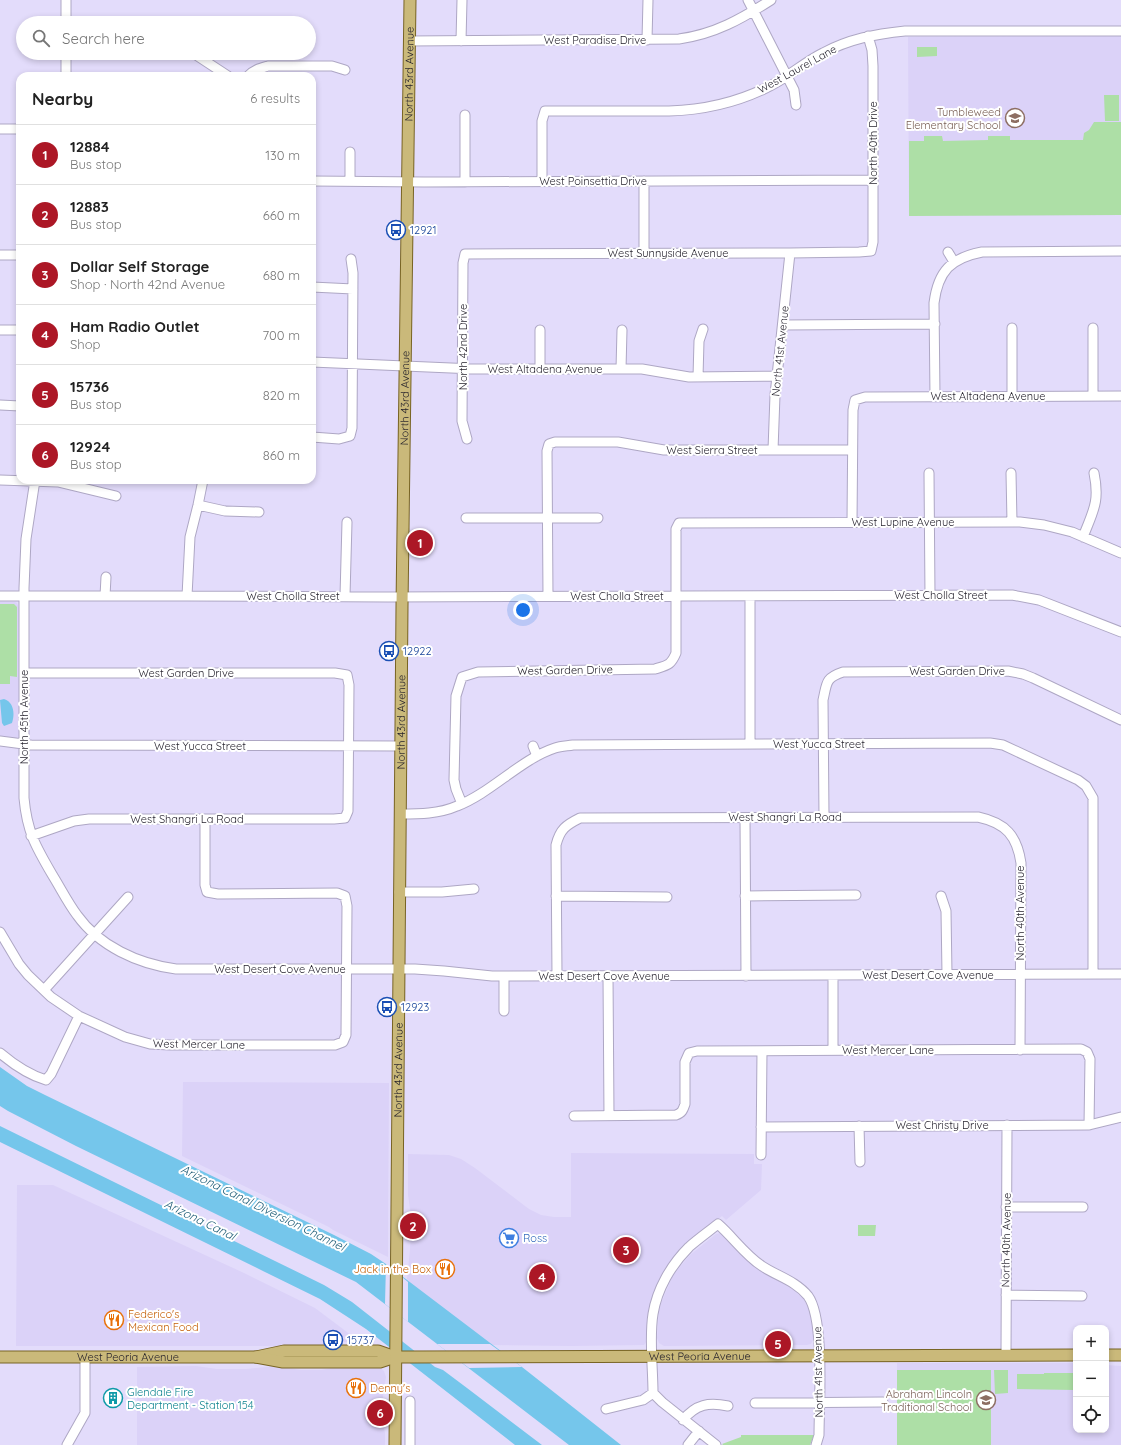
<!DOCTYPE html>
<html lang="en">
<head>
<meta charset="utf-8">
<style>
  body { margin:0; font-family:Quicksand,sans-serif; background:#f6f6f6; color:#222 }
  .controls { position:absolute; right:12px; bottom:12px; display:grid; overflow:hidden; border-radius:8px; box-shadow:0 2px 6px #0003 }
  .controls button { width:36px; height:36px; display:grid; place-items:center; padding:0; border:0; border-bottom:1px solid #e0e0e0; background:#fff; color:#222; font:20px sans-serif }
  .you { position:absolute; left:523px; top:610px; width:14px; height:14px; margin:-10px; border:3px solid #fff; border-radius:50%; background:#1a73e8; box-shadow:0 0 0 6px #1a73e833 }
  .badge { display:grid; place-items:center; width:26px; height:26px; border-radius:50%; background:#ac1726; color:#fff; font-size:13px; font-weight:700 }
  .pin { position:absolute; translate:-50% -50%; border:2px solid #fff; box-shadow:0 1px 4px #0006 }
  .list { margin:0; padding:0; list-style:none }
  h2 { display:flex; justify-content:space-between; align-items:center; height:52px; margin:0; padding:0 16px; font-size:17px }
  h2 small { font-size:13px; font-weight:400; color:#767676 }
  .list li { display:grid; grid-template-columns:26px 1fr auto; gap:12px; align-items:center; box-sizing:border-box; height:60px; padding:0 16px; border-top:1px solid #e0e0e0 }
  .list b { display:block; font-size:15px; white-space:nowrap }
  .list p { margin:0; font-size:13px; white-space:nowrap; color:#767676 }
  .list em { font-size:13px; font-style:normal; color:#767676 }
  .icon { flex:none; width:22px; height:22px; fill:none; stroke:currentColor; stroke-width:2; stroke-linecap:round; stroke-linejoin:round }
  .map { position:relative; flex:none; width:1121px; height:1445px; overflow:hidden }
  .search { position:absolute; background:#fff; box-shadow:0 2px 6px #0003; left:16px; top:16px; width:300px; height:44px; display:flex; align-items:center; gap:10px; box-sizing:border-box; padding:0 14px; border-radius:22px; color:#767676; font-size:15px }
  .panel { position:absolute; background:#fff; box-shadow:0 2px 6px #0003; left:16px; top:72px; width:300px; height:412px; border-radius:12px }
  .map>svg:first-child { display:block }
  .built { fill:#dbd2f8 }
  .green { fill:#addfa6 }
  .water { fill:#75c6eb }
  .pier { fill:#e3dcfb }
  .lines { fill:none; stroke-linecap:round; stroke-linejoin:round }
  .minor-casing { stroke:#aea7c4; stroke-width:11 }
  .major-casing { stroke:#786424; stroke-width:13 }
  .minor { stroke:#fff; stroke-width:9 }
  .major { stroke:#cab97a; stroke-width:11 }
  .labels { text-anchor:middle; stroke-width:4; stroke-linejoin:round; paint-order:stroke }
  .street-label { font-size:11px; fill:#211e29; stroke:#fff }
  .education-label { font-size:11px; fill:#785e54; stroke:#fff; text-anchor:end }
  .transit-label { font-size:11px; fill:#164399; stroke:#fff; text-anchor:start }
  .shop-label { font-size:11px; fill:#366cbe; stroke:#fff; text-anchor:start }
  .food-label { font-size:11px; fill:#c56008; stroke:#fff; text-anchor:start }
  .culture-label { font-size:11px; fill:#0d838f; stroke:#fff; text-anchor:start }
  .water-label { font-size:12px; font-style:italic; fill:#1d5c76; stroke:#fff }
</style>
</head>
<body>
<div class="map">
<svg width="1121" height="1445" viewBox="0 0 1121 1445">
  <rect width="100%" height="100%" fill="#e3dcfb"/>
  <path class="built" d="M1121,36V215L909,216L908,37Z
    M0,602H15L17,603L19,608V736L16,739L0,737Z
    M183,1082L389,1083L388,1257L333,1230L329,1227L182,1156Z
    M571,1153L754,1154V1164H762L761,1190L726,1220L722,1216L685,1246L669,1263L662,1275L652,1299L648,1316L647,1341L644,1345L571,1346L490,1345V1344L410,1283L407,1279L410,1250L411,1216L408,1195V1154L449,1155L461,1159L475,1168L529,1209L541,1215L554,1217H571Z
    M17,1185H53L244,1273L315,1308L363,1344L351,1342H333L320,1346H16Z
    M721,1233L723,1234L757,1267L793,1290L803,1298L810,1312L813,1328L814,1338L811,1344L807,1345L664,1346L659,1343L657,1338L659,1310L662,1301L673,1275L690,1255L716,1234Z
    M897,1363H1076V1430H1106V1365L1121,1366V1445H897Z
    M196,1366L217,1369H246L275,1366L301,1370H322L340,1366L379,1367L384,1371L386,1377L383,1396V1424L385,1433V1445H137V1367Z"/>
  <path class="green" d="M917,47H937V56L917,57Z
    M1104,95H1119V121H1105Z
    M1094,122H1121V215L909,216V141H924V136H942L943,141L988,140V136H1010V140H1083L1084,133L1089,130Z
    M0,604H14L17,607V677L10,676V684H0Z
    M858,1225H876L875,1236H858Z
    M897,1370H991V1445H897Z
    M994,1370H1008V1393L995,1394Z
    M1044,1373H1075L1074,1390L1017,1389V1374H1044Z
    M741,1435H814L810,1445H723L722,1444L741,1437Z"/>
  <path class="water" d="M4,699C14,702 15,714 12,723L4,726L2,723L0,700Z
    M0,1067L27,1086L45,1095L334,1235L371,1254L386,1264L522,1367L621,1445H569L356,1282L76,1146L8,1111L0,1106Z
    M0,1126L324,1285L352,1302L435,1367L443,1370L467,1388L542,1445H515L366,1329L320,1299L0,1142Z"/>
  <path class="pier" d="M386,1264L408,1282V1322L385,1304Z
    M437,1344H490L522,1367L469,1368Z"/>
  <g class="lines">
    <g class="minor-casing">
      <path id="minor" d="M748,0L794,90L796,105
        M66,23V0
        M647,40L648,0
        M409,41L679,39C715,34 741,19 771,0
        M461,41L462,0
        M193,53L228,76
        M66,76V53
        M248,76C253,70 261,68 268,66H332L345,70
        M465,115V182
        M0,129H20
        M312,181L424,182L873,180
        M350,181V152
        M542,181V121L545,111H669C703,110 735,103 766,88C786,79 803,63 823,53C849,39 875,34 905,31H1121
        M644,181V253
        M948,252L954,262
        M0,255H20
        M312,287L353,289
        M783,325L935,324
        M1093,328V396
        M0,330H20
        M540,330V369
        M312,362L474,369H642L689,377L777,376
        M621,369L622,330
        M698,377L699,341L703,329
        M1012,396V328
        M935,397L934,303C938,271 951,258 982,252L1121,251
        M0,405L20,406
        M312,437L339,439L350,436L352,428L353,273L351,259
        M467,439L462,421L463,263L465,254L790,253L859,252L871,251L873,242V66L872,50L868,36
        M773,450L775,395L790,253
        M929,473L930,595
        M1011,473L1012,522
        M0,480L58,482L116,496
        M35,480L26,539L24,588V798C27,832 36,847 53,876C61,889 68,903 77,915C99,946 138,964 176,969H415L444,971L492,976L1121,974
        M198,505L225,511L259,512
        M466,518H598
        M852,522L853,410L855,400L865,397L1121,396
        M1083,537C1093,511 1100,502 1094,473
        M0,596H187L388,597L1012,595L1039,600L1121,632
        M105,596L106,577
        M187,596L190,537L198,505L203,480
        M345,596L347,522
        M548,596L547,451L549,444L555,442H618L664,450H852
        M24,673H335L347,675L349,685L348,811L345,818L334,819H89L74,821L31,836
        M0,741L31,745L401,746
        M750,744V596
        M533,746L537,756
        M462,804L456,789L454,780L456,696L462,677L478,672L655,669C668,665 671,665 676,653V529L679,523L1020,522L1044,525L1072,532L1121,553
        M400,814C419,814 439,814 457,806C491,793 521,759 555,748C561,746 567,746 573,745L990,743L1003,745L1078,780L1086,786L1093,798V974
        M824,817L823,700C827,683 825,678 843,672L1008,671L1023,674L1033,678L1121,720
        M745,818L746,976
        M399,892H442L474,889
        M556,896L667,897
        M745,896L856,895
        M941,896L946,911L947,974
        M0,932L19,964L28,975L51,997L79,1016L125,1037L150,1044L170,1045H335L343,1042L346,1035L347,906L345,896L337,893L218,894L207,892L205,885V819
        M833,975V1050
        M504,976V1011
        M557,976L556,845C560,829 566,825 580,818L978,817C1006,823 1017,836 1021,863L1020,1050
        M608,976L609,1115
        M44,990L128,897
        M0,1053C13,1064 29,1075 46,1080L51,1074L79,1016
        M574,1116L676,1115C682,1113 683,1110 685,1104V1062L689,1053L697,1051L1081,1049L1087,1052L1090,1059L1089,1125
        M859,1126L860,1162
        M761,1127L1089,1125L1121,1117
        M761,1155L762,1051
        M1006,1207H1083
        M1006,1295L1082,1296
        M1006,1355L1007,1125
        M755,1403L883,1402
        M606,1409L643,1400L653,1393
        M683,1420C696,1404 709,1402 728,1406
        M67,1445L85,1413V1357
        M410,1445V1401
        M688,1445L699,1431
        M716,1445L662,1402L653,1393C653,1368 649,1338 653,1314C657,1289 671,1265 689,1247C698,1239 708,1232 718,1224C733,1237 745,1255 762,1266C777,1276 796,1281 808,1296C825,1319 819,1405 819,1435L816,1445"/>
    </g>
    <g class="major-casing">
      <g id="major">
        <path d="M1106,1355H1121"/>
        <path id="s1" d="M0,1357H256L284,1351H378L395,1357"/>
        <path id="s2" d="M256,1357L283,1362H380L395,1357H412L1076,1355"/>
        <path id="s3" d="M395,1445L402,606L410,0"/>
      </g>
    </g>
    <use href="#minor" class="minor"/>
    <use href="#major" class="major"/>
  </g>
  <defs>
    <g id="school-ring" transform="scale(1)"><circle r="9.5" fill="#fff" stroke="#8d6e63" stroke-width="1.5"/><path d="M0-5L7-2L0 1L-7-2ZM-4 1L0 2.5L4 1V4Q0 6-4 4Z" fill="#8d6e63"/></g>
    <g id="bus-ring" transform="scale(1)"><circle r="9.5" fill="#fff" stroke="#1a4fb4" stroke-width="1.5"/><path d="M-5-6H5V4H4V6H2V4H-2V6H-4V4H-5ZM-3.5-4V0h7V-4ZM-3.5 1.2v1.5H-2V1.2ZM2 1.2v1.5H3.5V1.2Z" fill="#1a4fb4"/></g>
    <g id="supermarket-ring" transform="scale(1)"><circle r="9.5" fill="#fff" stroke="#3f7fe0" stroke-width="1.5"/><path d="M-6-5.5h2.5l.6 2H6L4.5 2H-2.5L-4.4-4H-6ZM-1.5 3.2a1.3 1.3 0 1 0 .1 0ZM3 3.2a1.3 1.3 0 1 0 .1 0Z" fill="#3f7fe0"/></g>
    <g id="restaurant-ring" transform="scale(1)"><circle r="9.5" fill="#fff" stroke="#e8710a" stroke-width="1.5"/><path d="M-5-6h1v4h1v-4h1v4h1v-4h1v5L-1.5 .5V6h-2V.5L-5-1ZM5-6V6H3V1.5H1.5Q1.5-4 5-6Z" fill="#e8710a"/></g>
    <g id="building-ring" transform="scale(1)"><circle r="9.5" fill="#fff" stroke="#0f9aa8" stroke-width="1.5"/><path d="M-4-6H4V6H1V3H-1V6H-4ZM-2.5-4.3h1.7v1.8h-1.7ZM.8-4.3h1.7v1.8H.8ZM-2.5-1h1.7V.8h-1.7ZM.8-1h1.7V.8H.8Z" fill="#0f9aa8"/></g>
  </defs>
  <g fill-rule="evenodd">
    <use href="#school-ring" x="1015" y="118"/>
    <use href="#bus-ring" x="396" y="230"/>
    <use href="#bus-ring" x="389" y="651"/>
    <use href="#bus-ring" x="387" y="1007"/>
    <use href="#supermarket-ring" x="509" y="1238"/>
    <use href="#restaurant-ring" x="445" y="1269"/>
    <use href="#restaurant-ring" x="114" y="1320"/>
    <use href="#bus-ring" x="333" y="1340"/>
    <use href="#restaurant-ring" x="356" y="1388"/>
    <use href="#building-ring" x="113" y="1398"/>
    <use href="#school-ring" x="986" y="1400"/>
  </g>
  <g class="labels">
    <g class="street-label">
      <text x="595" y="44">West Paradise Drive</text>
      <text transform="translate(797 69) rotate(-29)" y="4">West Laurel Lane</text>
      <text dy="4" stroke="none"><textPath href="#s3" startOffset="1371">North 43rd Avenue</textPath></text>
      <text transform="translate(873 143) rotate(-90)" y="4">North 40th Drive</text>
      <text x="593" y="185">West Poinsettia Drive</text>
      <text x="668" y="257">West Sunnyside Avenue</text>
      <text transform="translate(463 347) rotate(-90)" y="4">North 42nd Drive</text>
      <text transform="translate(780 351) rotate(-84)" y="4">North 41st Avenue</text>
      <text x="545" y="373">West Altadena Avenue</text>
      <text x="988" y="400">West Altadena Avenue</text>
      <text dy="4" stroke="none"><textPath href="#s3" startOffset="1047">North 43rd Avenue</textPath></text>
      <text x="712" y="454">West Sierra Street</text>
      <text x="903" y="526">West Lupine Avenue</text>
      <text x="941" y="599">West Cholla Street</text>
      <text x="293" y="600">West Cholla Street</text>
      <text x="617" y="600">West Cholla Street</text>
      <text transform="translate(565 670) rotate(-1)" y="4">West Garden Drive</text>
      <text x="957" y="675">West Garden Drive</text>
      <text x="186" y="677">West Garden Drive</text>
      <text transform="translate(24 717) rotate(-90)" y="4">North 45th Avenue</text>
      <text dy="4" stroke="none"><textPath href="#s3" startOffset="723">North 43rd Avenue</textPath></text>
      <text x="819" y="748">West Yucca Street</text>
      <text x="200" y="750">West Yucca Street</text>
      <text x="785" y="821">West Shangri La Road</text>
      <text x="187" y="823">West Shangri La Road</text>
      <text transform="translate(1020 913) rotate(-90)" y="4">North 40th Avenue</text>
      <text x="280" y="973">West Desert Cove Avenue</text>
      <text x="928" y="979">West Desert Cove Avenue</text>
      <text x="604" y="980">West Desert Cove Avenue</text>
      <text transform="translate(199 1044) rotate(1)" y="4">West Mercer Lane</text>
      <text x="888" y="1054">West Mercer Lane</text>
      <text dy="4" stroke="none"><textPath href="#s3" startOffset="375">North 43rd Avenue</textPath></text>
      <text x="942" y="1129">West Christy Drive</text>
      <text transform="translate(1006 1240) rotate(-89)" y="4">North 40th Avenue</text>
      <text dy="4" stroke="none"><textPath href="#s2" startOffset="445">West Peoria Avenue</textPath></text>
      <text dy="4" stroke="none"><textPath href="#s1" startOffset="128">West Peoria Avenue</textPath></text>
      <text transform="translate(818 1372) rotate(-91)" y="4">North 41st Avenue</text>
    </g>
    <g class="education-label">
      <text x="1001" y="116">Tumbleweed<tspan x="1001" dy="13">Elementary School</tspan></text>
      <text x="972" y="1398">Abraham Lincoln<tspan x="972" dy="13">Traditional School</tspan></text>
    </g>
    <g class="transit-label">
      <text x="410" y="234">12921</text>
      <text x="403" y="655">12922</text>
      <text x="401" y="1011">12923</text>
      <text x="347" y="1344">15737</text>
    </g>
    <g class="shop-label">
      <text x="523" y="1242">Ross</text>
    </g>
    <g class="food-label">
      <text x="431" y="1273" text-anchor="end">Jack in the Box</text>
      <text x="128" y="1318">Federico's<tspan x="128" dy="13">Mexican Food</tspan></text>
      <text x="370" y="1392">Denny's</text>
    </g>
    <g class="culture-label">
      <text x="127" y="1396">Glendale Fire<tspan x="127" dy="13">Department - Station 154</tspan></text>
    </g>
    <g class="water-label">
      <text transform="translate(263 1208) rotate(26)" y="4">Arizona Canal Diversion Channel</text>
      <text transform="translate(200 1220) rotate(26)" y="4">Arizona Canal</text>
    </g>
  </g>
</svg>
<div class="controls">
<button>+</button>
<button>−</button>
<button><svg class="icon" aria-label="locate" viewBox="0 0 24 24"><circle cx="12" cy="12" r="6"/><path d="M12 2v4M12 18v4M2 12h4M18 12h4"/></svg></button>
</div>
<div class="you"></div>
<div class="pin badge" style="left:420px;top:543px">1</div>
<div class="pin badge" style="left:413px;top:1226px">2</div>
<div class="pin badge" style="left:626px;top:1250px">3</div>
<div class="pin badge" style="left:542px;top:1277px">4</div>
<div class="pin badge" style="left:778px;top:1344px">5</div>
<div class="pin badge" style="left:380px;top:1413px">6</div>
<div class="search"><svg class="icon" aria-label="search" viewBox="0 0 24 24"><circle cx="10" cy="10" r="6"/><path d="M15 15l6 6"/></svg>Search here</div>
<section class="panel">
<h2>Nearby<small>6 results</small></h2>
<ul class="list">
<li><span class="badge">1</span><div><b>12884</b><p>Bus stop</p></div><em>130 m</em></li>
<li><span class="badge">2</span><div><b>12883</b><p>Bus stop</p></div><em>660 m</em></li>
<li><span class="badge">3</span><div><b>Dollar Self Storage</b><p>Shop · North 42nd Avenue</p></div><em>680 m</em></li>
<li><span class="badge">4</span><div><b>Ham Radio Outlet</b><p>Shop</p></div><em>700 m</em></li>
<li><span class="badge">5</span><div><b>15736</b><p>Bus stop</p></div><em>820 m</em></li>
<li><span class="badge">6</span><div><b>12924</b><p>Bus stop</p></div><em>860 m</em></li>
</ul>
</section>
</div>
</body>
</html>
